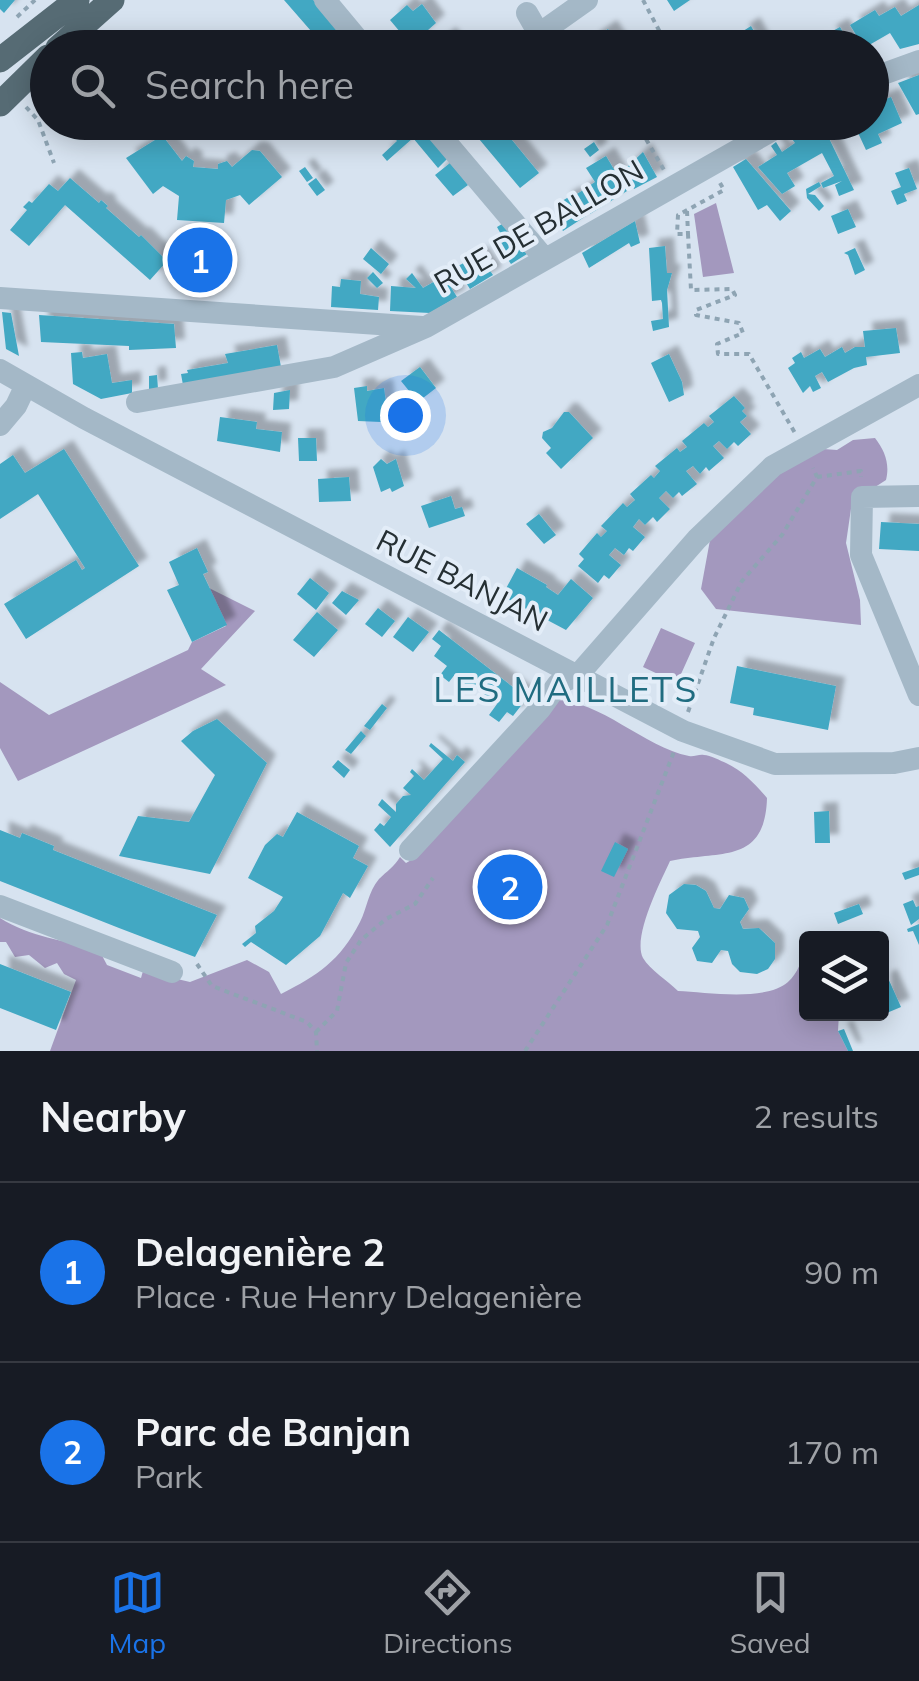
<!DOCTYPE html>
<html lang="en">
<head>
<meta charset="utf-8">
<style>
  body { margin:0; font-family:Mulish,sans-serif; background:#242831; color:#f1f3f6 }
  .controls { position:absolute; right:30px; bottom:30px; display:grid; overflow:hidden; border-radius:10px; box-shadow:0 5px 25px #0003 }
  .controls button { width:90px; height:90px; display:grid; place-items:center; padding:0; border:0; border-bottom:2px solid #363941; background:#171b24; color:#f1f3f6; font:50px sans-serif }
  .you { position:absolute; left:405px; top:415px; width:35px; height:35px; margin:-25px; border:8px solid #fff; border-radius:50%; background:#1a73e8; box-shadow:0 0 0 15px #1a73e833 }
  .badge { display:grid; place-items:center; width:65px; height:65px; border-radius:50%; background:#1a73e8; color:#fff; font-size:32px; font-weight:700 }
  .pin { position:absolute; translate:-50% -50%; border:5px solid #fff; box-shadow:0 2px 10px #0006 }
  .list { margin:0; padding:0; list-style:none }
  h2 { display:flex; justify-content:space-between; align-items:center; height:130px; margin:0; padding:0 40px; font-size:42px }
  h2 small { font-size:32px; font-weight:400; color:#9ea1a6 }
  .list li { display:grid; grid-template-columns:65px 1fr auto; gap:30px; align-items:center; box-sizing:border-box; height:180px; padding:0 40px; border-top:2px solid #363941 }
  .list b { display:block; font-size:38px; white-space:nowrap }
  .list p { margin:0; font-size:32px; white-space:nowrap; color:#9ea1a6 }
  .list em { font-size:32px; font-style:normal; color:#9ea1a6 }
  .icon { flex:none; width:55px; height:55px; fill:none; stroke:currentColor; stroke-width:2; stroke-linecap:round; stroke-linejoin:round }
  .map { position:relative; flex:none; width:919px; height:1051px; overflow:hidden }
  .search { position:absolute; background:#171b24; box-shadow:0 5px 25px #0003; left:30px; right:30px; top:30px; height:110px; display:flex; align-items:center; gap:25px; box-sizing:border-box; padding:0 35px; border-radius:55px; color:#9ea1a6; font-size:38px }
  .sheet { height:490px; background:#171b24 }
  nav { display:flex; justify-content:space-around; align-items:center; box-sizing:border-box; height:140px; border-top:2px solid #363941; background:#171b24; font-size:28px; color:#9ea1a6 }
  nav a { display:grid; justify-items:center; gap:5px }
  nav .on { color:#1a73e8 }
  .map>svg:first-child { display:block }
  .green { fill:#a398be }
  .building { fill:#42a8c3; filter:url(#shadow) }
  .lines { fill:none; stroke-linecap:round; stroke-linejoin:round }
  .path { stroke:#8ea4b3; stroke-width:4; stroke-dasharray:5 5; stroke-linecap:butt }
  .minor { stroke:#a4b8c7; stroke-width:22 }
  .major { stroke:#566b74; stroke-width:25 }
  .labels { text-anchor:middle; stroke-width:8; stroke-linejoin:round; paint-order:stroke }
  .street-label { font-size:30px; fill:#252f33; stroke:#e3edf8 }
  .quarter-label { font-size:35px; letter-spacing:2.5px; fill:#206c80; stroke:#e3edf8 }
</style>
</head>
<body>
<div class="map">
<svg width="919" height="1051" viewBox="0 0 919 1051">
  <defs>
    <filter id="shadow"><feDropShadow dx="9" dy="-9" stdDeviation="2.5" flood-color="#0004"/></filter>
  </defs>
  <rect width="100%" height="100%" fill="#d7e3f0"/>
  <path class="green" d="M716,203L734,273L703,277L694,214Z
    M875,438C885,451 890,464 886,480L852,502L846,543L860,600L861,625L716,609L701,589L710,540L778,472L823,449L837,450L853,440Z
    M209,588L255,611L201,669L226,685L18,781L0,748V682L49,715L188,650L192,642L226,626Z
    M661,628L695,643L677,683L643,667Z
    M555,700C600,700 644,747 689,756C694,757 699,754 704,755C710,755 721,761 726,763C743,771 755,784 767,798C765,865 720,850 670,861C661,881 632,937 643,958C650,970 668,981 678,991C706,992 765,1002 788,982C798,973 802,960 806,947V1014H839L838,1031L848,1051H50L76,980L64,974L57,963L45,968L29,955L15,957L6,942H0V918C31,937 63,941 98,948L107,965L141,978L143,971L190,982L247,960L269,972L281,994C318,975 340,961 360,922C367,908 368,892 379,879C387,871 394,867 400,857L406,863L413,859Z"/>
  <path class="building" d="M0,0H15L4,13L0,9Z
    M284,0H313L341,34L326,48H315L310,41L314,37L311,31Z
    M667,0H690L674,11Z
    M422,4L436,23L411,45L390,20L407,5L413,11Z
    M919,5V44L900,49L890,33L864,48L850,25L875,10L879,16L895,7L901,16Z
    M751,26L763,48H741L747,44L740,33Z
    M840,27L852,48H835L827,34Z
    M608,29L621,48H594L590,41Z
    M447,36L457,48H433Z
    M919,75V114L916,115L898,83Z
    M891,97L902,123L878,134L882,143L866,150L853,122H872V105Z
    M168,122H192L196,127L181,139Z
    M395,122H416L447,159L438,168L413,138L387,161L382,155L397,141L386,129Z
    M498,123L539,173L520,188L479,139Z
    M823,126L854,190L839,196L835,185L842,181L823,188L821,183L834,176L822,153L787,173L795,186L782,194L758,167L777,155L771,146L776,142L782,152L795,143L789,135L798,130L803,139Z
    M165,139L182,161L186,156L194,161L193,167L218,169V164L227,161L232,167L252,150L260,151L282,177L249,205L240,195L226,200L224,223L177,220L179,196L163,186L153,194L126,158L155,140Z
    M594,142L599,150L590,157L584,149Z
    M643,152L657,177L634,189L624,170Z
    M606,156L627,191L590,214L577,194L595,182L586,168Z
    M746,159L791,211L780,221L767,205L758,210L733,167Z
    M450,163L468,185L453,196L435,175Z
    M305,167L313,178L307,182L299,171Z
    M909,168L917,189L904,194L907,201L897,205L891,191L901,187L895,173Z
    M70,178L99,203L101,200L108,206L106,208L139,237L141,235L167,261L150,280L65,205L29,246L10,230L27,210L23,207L29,201L32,203L49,184L58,191Z
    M316,178L325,190L317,196L308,184Z
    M819,182L821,186L808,194L815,195L824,206L819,211L807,198L806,189Z
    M572,195L586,216L563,231L555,217L568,210L562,201Z
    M848,209L856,227L838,234L831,216Z
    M635,221L640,243L631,247L629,243L589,268L582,253Z
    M502,224L527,254L511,264L496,243L503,238L497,227Z
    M665,246L667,273H672L667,290L669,327L653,331L651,321L663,319L662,303L661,300L652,301L649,248Z
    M371,248L389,264L381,274L363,259Z
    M855,248L865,270L855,275L848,255L844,253Z
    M199,250L205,255L204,264H197L192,254Z
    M479,255L493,275L470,289L456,267Z
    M373,272L383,283L377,288L367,278Z
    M412,273L423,288L444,276L457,297L430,313L390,311L391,286L416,288L406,279Z
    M341,279L361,281L360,294L379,297L378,310L331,307L332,286L340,287Z
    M2,312L11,313L19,356L6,349Z
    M39,315L174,324L176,348L129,350V346L41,342Z
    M896,328L900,353L866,357L867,365L854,368L828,382L822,372L815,376L821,388L813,392L810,386L803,393L788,368L795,363L792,358L801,352L804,358L820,349L825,357L842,347L845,353L855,347H865L863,331Z
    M277,345L281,367L183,385L181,374L188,373L187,370L228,363L225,354Z
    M82,352L83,358L107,354L112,383L132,380V393L101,399L73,384L71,353Z
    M669,354L682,382L684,395L669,402L651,363Z
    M420,367L436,388L418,402L401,381Z
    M157,375L158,389L149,390V376Z
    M367,386V391L384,388L388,417L380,418L381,422L358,421L354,388Z
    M290,390L289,409L273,410L274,393Z
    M734,396L745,408L742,411L747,416L740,422L751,434L738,446L734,442L727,449L719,441L713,446L724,458L709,471L706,467L700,474L693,466L686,471L697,484L682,496L679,492L673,498L666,491L659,498L670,509L657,522L653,517L645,525L639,519L633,527L645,537L633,551L629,548L624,555L615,548L609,555L621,565L609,579L604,575L598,583L578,566L584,559L579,554L597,533L601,537L607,531L601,526L623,503L627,507L635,500L630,494L651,475L654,478L660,471L655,466L677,448L680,452L687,447L682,441L704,423L708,427L714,422L709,416Z
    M564,412H569L593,438L561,469L546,453L551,448L542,438L543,432L552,428Z
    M220,417L257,422L256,429L282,432L280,452L217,441Z
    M298,438H316L317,461H299Z
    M64,449L139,566L26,639L4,604L76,560L82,570L85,568L38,494L0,519V464L13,455L25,473Z
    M381,459L387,464L396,459L404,486L392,492L390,488L381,492L373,467Z
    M349,477L351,501L319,502L318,479Z
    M451,496L455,509L462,507L465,516L429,528L421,506Z
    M539,514L556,535L544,544L526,524Z
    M881,522L919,524V551L879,549Z
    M197,548L208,572L203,574L227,625L192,642L167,590L179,585L169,562Z
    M517,568L547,585L546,587L558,595L571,579L593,598L566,630L502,596Z
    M310,578L329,593L316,610L297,594Z
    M342,591L359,600L346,615L332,603Z
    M378,608L395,621L382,637L365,624Z
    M317,612L338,630L314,657L293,640Z
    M408,617L429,632L413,652L393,637Z
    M439,630L527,698L513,716L507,712L499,722L489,715L497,704L471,684L465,692L458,687L464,679L456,673L449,682L440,675L447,666L434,656L441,646L432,639Z
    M737,666L836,686L828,730L753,715L754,708L730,703Z
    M382,704L387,708L370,730L364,726Z
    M217,719L267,763L210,874L119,856L138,816L189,822L215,775L181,741L193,731Z
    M361,731L366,736L351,754L345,750Z
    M431,743L453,761L457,755L465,762L390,847L374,830L380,823L384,826L391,817L378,805L382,799L396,812V804L403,796L411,795L403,788L414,776L410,772L412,769L424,780L443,759L429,746Z
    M338,760L350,770L344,778L332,767Z
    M829,811L830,843H815L814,812Z
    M297,812L359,846L353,858L368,866L350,898L343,893L320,936L286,965L251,942L245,947L242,944L256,933L255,926L274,911L283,897L248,878L265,845L277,834L283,837Z
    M0,830L20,838L22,833L54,846L53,850L217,915L195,957L119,928L0,881Z
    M615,842L628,849L614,877L601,871Z
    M919,867V875L905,880L902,873Z
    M684,884L696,885L706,891L714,908L720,909L729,895L744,898L749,909L740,922L743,929L759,928L775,943V959L768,969L757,974L740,972L732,964L728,951L721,950L712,963L697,961L692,948L700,937L698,931L677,929L666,913L669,895Z
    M913,900L916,907L919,906V919L911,925L903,904Z
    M859,904L863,914L838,924L834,913Z
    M919,924V945L913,931L908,932L907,929Z
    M0,964L71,992L56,1030L0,1008Z
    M888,978L901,1007L882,1015V981Z
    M844,1029L853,1051H848L838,1031Z"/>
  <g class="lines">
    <path class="path" d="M643,0L662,36L659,48
      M17,17L35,0
      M26,107L38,120L54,163
      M636,122L664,170
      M720,183L724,190L678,215L677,234H688L691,290L732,289L735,295L696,310V315L739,323L743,333L717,344L718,354H749L795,433
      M687,211L688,234
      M817,477L861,471V477
      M688,712L714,638L742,581L782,535L817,477L813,468
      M197,964L212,986L307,1022L316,1032L317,1051
      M316,1032L337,1011L346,963L361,940L386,919L415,904L433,878
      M525,1051L607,925L675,749"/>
    <path class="minor" d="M325,0L365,48
      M527,13L539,34L587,0
      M872,78L919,61
      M429,122L545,259
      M0,298L422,327
      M0,370L84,418L683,731L775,764L894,763L919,758
      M137,402L334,367L426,327L787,122
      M0,425L16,406L26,385
      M919,496L862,497L861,555L919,695
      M410,850L540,709L558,684L578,675L697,539L773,466L919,385
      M0,906L172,972"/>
    <path class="major" d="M58,48L112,0
      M0,60L77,0
      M0,104L48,57"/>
  </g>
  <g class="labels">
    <g class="street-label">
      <text transform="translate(539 227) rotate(-30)" y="10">RUE DE BALLON</text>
      <text transform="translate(462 581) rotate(27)" y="10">RUE BANJAN</text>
    </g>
    <g class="quarter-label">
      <text x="566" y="702">LES MAILLETS</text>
    </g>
  </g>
</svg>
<div class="controls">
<button><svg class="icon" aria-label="layers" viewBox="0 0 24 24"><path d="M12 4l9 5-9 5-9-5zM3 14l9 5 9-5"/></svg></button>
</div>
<div class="you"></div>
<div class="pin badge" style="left:200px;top:260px">1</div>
<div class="pin badge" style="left:510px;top:887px">2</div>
<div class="search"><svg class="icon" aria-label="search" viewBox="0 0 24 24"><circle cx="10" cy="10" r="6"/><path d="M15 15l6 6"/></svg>Search here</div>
</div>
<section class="sheet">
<h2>Nearby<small>2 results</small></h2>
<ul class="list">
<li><span class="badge">1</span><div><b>Delagenière 2</b><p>Place · Rue Henry Delagenière</p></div><em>90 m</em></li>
<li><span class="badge">2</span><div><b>Parc de Banjan</b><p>Park</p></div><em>170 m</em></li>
</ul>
</section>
<nav>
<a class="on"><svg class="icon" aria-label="map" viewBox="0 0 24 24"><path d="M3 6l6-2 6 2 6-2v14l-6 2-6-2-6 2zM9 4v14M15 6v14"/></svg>Map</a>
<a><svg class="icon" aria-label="directions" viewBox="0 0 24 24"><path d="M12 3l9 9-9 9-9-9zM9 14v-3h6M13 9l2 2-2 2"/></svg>Directions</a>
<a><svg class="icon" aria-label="saved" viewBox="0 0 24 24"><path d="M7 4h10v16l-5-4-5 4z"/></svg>Saved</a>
</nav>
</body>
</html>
